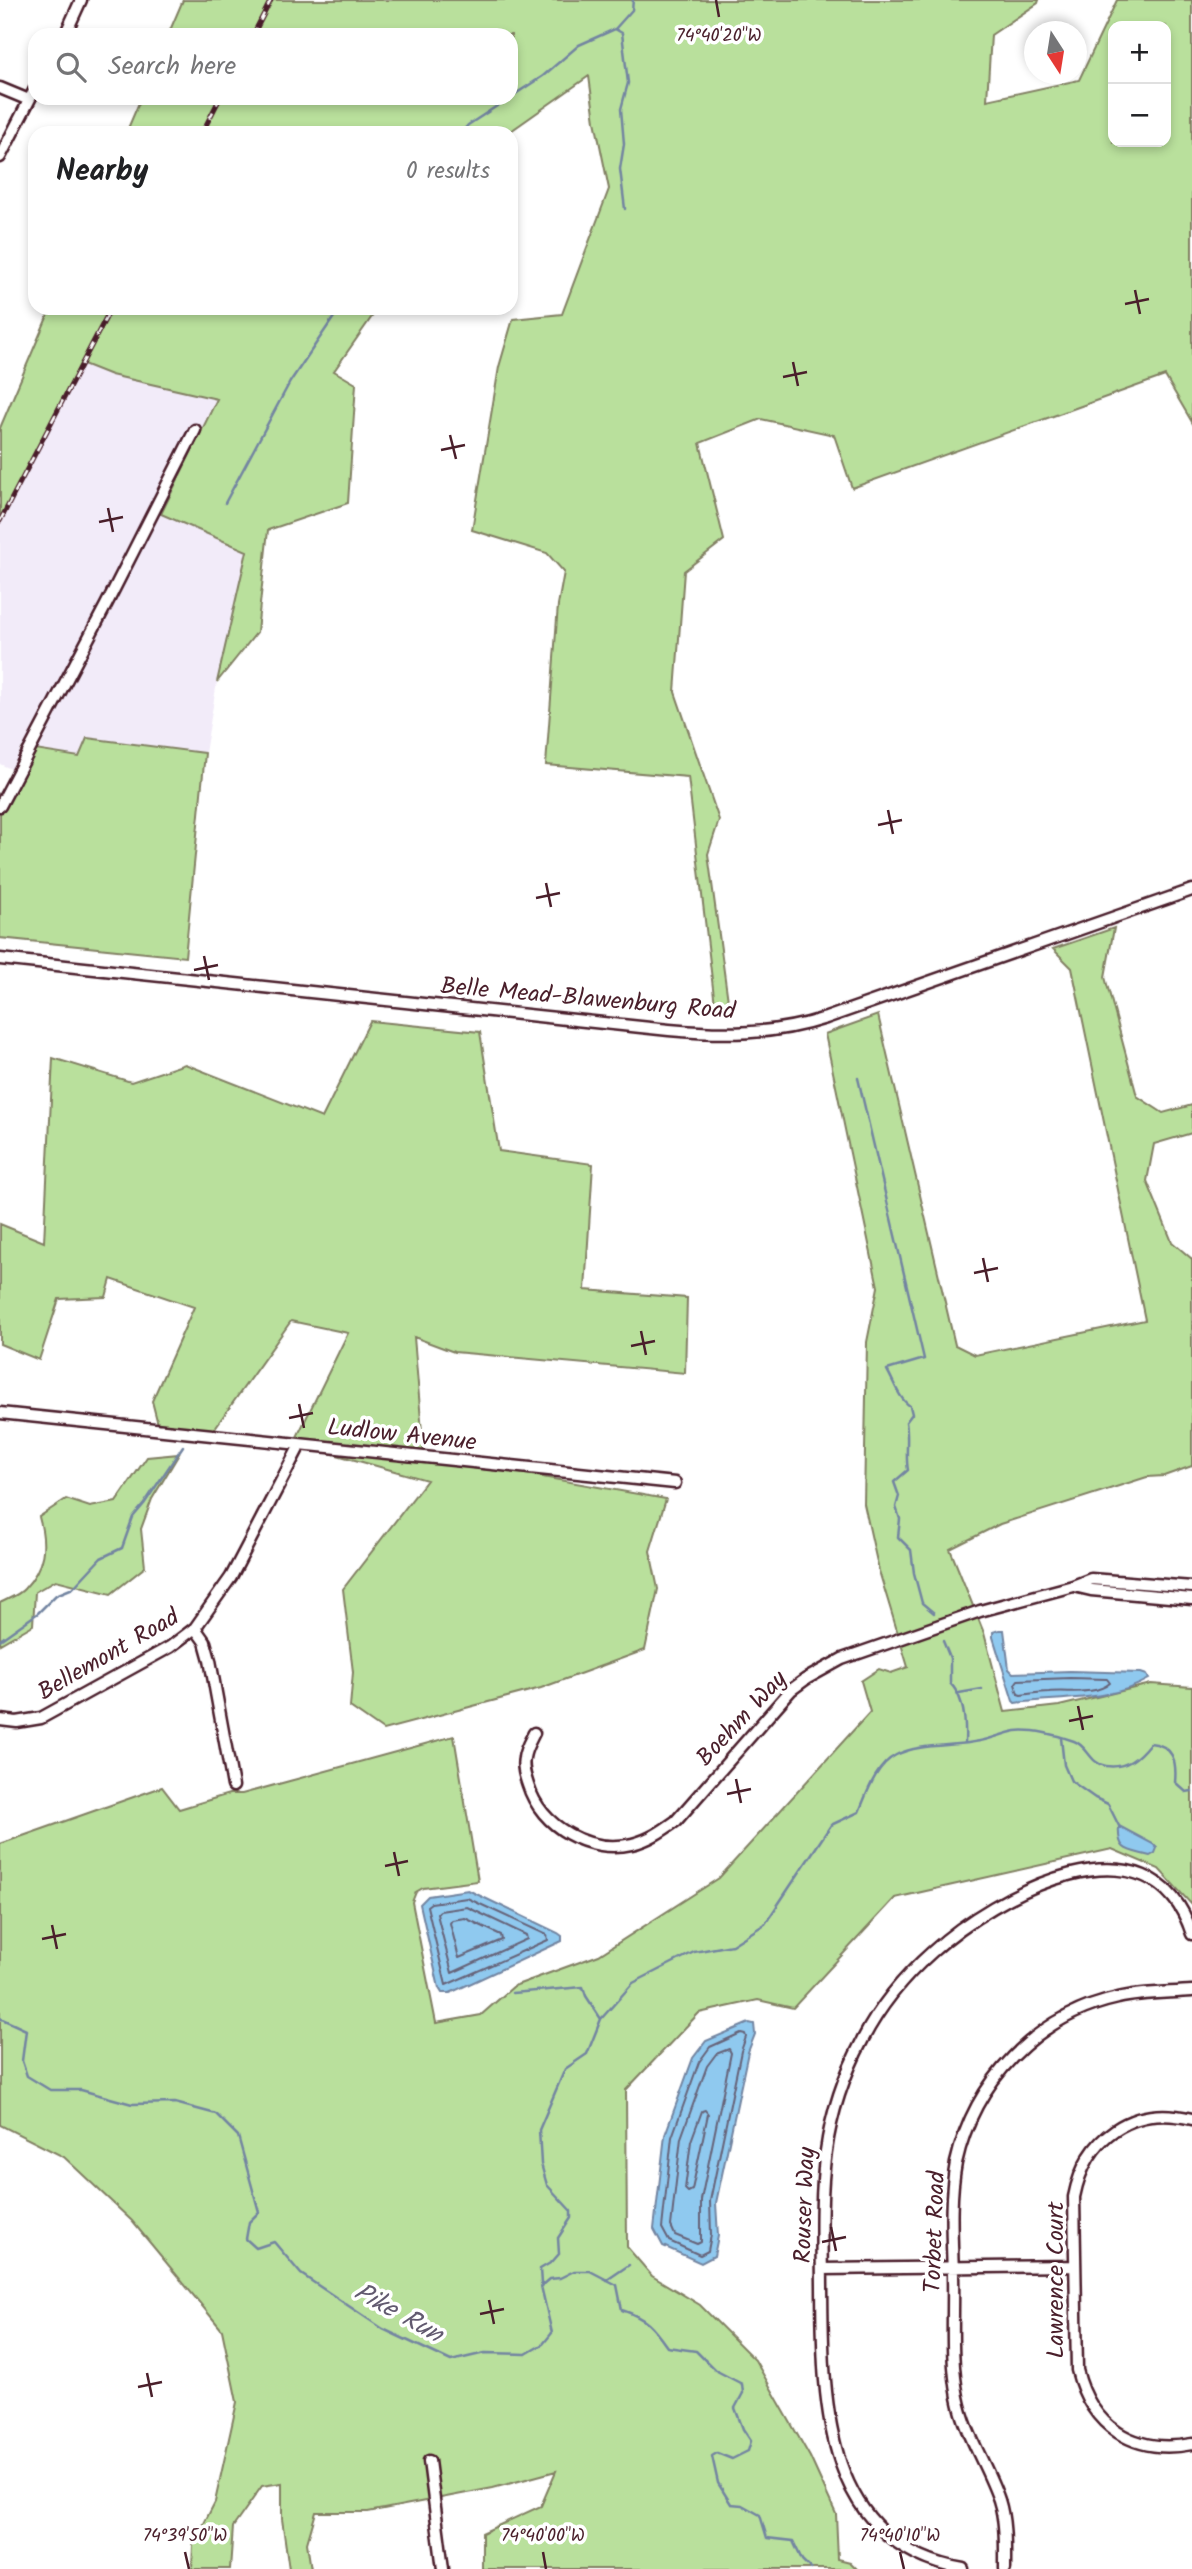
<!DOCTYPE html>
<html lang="en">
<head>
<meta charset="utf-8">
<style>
  body { margin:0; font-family:Kalam,sans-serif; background:#f6f6f6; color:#202124 }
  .controls { position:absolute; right:21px; top:21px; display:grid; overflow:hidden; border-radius:14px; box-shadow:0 4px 10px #0003 }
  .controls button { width:63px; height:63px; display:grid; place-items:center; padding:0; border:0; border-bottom:2px solid #e0e0e0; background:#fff; color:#202124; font:35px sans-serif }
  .compass { position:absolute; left:1024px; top:21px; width:63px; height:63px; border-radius:50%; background:#fff; box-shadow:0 4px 10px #0003; rotate:168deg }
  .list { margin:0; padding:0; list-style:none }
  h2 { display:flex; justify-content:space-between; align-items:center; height:91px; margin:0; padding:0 28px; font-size:30px }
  h2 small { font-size:23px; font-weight:400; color:#757577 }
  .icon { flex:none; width:38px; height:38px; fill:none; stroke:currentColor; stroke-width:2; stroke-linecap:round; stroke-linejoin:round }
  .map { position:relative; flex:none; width:1192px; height:2569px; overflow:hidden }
  .search { position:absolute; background:#fff; box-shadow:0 4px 10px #0003; left:28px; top:28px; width:490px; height:77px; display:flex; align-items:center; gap:18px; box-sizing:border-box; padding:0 24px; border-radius:21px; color:#757577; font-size:26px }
  .panel { position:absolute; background:#fff; box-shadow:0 4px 10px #0003; left:28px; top:126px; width:490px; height:189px; border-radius:21px }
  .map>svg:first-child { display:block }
  .built { fill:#f2ebf9 }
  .green { fill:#b9e09c; stroke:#828064; stroke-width:2; fill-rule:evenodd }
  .water { fill:#8fc9ef; stroke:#7385a1; stroke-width:2 }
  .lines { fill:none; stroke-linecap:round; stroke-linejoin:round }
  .shore { stroke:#666379; stroke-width:2 }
  .stream { stroke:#7385a1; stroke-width:2.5 }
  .minor-casing { stroke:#4a1f2b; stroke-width:15 }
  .minor { stroke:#fff; stroke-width:10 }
  .rail-casing { stroke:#4a1f2b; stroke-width:5 }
  .rail { stroke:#fff; stroke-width:2.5; stroke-dasharray:8; stroke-linecap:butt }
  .ticks { fill:none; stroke:#4a1f2b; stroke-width:2.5 }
  .labels { text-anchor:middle; stroke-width:7; stroke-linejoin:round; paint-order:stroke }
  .street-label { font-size:24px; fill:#4a1f2b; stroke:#fff }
  .water-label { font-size:26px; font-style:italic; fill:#625a70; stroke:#fff }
  .ticks-label { font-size:18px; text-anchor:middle; fill:#4a1f2b; stroke:#fff; stroke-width:7; stroke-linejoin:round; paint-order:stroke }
</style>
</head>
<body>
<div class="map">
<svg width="1192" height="2569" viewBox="0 0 1192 2569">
  <rect width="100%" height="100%" fill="#fff"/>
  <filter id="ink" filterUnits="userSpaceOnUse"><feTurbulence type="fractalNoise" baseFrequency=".0143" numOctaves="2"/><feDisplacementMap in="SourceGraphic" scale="14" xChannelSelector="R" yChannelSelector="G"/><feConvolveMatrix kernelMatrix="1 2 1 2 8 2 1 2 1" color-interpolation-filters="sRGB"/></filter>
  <g filter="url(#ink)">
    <path class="built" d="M81,363L111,375L217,399L161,514L247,551L217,682L205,753L87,738L79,757L24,748L13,770L0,764V522Z"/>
    <path class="green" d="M183,0H1039L1038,3L991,35L987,100L1079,80L1117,0H1192V422L1165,376L852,488L834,435L761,419L700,443L724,540L684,571L675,692L719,820L708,854L728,1001L721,1007L700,1009L715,1005L688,777L546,765L558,605L564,572L547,553L472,530L499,367L513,319L562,314L609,189L595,121L589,76L508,133H126L141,98H511V35H168ZM1166,26V142H1113V26Z
      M51,308H378L334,371L356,384L348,503L268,530L257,632L217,682L247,551L161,514L217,399L111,375L81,363L0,522V428Z
      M87,738L205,753L185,957L0,938V796L23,748L79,757Z
      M1114,928L1105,977L1137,1096L1163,1113L1192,1105V1133L1154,1144L1147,1181L1172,1242L1192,1259V1466L1164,1476L1147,1477L1000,1524L950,1549L984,1633L1005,1712L1059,1706L1151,1684L1192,1687V1905L1159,1869L1112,1849L895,1898L793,2008L758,2000L699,2013L626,2090L627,2247L652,2276L700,2305L755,2360L810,2457L836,2514L838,2559L850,2562L857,2569H482V2533L541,2506L556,2471L493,2488L368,2512H316L307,2543L311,2569H289L282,2519V2483L262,2486L233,2527L230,2569H192L193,2545L215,2502L237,2402L222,2330L132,2221L64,2157L0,2125V1844L162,1787L179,1809L229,1794H242L454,1736L478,1881L423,1888L416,1892L412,1902L436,2023L481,2015L514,1986L599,1955L719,1878L870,1712L861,1681L879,1669L891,1673L908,1667L879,1571L864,1504L867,1342L878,1287L825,1034L878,1015L955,1345L975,1355L1145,1320L1072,968L1053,949Z
      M370,1021L480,1032L499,1151L593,1164L585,1290L687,1298L685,1373L454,1352L414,1337L424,1456L666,1499L650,1551L658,1589L645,1650L541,1688L383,1730L350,1707L353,1672L343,1589L427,1480L294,1443L348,1333L291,1321L212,1432L159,1428L152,1401L194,1307L111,1279L106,1297L59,1299L39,1360L0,1344V1224L44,1242L53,1058L131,1082L185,1064L322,1118Z
      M179,1454L152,1499L141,1529L145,1567L111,1594L56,1580L35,1592L33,1625L0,1644V1603C7,1599 19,1595 24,1589C45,1567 47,1545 39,1517L66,1499L90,1507L116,1502L147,1457Z"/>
    <path class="water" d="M999,1630H1004L1009,1669L1013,1673L1070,1671L1141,1673L1147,1675L1149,1679C1110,1702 1059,1697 1015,1703L1013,1701L993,1637V1632Z
      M1119,1826L1153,1844L1157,1848L1155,1853L1150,1856C1128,1850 1117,1852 1119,1826Z
      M468,1890L558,1933L562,1936V1941L450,1993H442L439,1988L420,1904L428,1896Z
      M749,2023L754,2024L755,2034L748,2052L716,2203L718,2236L714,2256L701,2263L663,2246L654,2229L665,2135L693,2058L706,2041Z"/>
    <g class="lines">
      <path class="shore" d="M1070,1678L1107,1679L1110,1683C1095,1696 1068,1690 1049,1692C1040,1692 1030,1694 1021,1695L1018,1694L1015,1684L1018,1680Z
        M467,1898L547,1935L548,1940L446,1985L427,1906L431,1903Z
        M467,1907L526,1935L527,1939L452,1973L437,1914L440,1911Z
        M465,1918L501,1935L502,1940L459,1958L450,1923L452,1920Z
        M741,2033L745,2034L746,2037L741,2051L710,2201L711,2235L708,2251L700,2255L669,2241L662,2228L672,2137L699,2062L710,2047Z
        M729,2049L731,2053L701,2200V2242L697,2244L675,2235L671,2226L681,2138L707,2066L716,2054Z
        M705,2110L708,2114L692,2190L688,2192L685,2189L691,2141L702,2111Z"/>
      <path class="stream" d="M615,29L622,33L628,83L621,109L624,144L620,169L625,209
        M461,133L468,125L543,76L579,45L615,29L632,10L633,0
        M225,503L290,382L340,308
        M858,1078L924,1359L887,1370C894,1382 899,1399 910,1406L912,1414L906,1422C909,1439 905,1454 908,1470L894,1482L899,1496L896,1507L900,1519L898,1537L911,1550L914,1573L922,1603L934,1613
        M0,1640L38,1613L56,1595L73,1588L101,1558L122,1548L133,1517L144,1504L183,1446
        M943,1641L950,1658V1683C964,1697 966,1723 965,1743
        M959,1693L982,1689
        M1061,1738L1064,1765L1071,1781L1095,1798L1108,1804L1120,1828
        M512,1993L583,1987L586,1996L601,2019
        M0,2018L26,2030L22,2061L27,2076L50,2090H81L132,2104L175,2103L216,2114L238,2136L259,2212L249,2222L246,2239L256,2248L274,2242L301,2274L383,2329L451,2361L485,2353L526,2354L543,2344L552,2333L541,2286L549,2279L560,2278L574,2271H590L617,2285L622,2310C646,2318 653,2327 667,2347L696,2351L715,2370L742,2384L743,2393L735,2408L743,2429L751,2441L748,2451L732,2459L717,2453L712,2456L718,2483L731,2504L742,2505L760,2515L767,2538L793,2541L802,2560L811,2569
        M607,2280L629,2265
        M541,2284L540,2269L552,2262L559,2254L558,2238L571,2218V2211L547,2185L541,2164L539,2130L565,2069L587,2054L601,2019L633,1983L694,1952L732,1945L765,1924L831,1825L859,1812C867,1793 876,1765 896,1755C920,1743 953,1747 980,1741C992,1739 1004,1733 1016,1731C1032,1729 1058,1735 1074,1741C1088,1746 1090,1764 1106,1766C1126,1769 1138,1758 1150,1743C1173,1745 1177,1761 1175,1782L1186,1792L1192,1791"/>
      <g class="minor-casing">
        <path id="minor" d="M65,35L81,0
          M0,88L29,100
          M0,157L35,89
          M0,806L106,605L195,430
          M0,959L669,1030C724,1035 773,1035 826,1018L1192,890
          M0,1413L675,1483
          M1074,1586L1091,1590L1192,1599
          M195,1628L205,1642L210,1660L233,1786
          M0,1720L17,1722L41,1718L170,1647L195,1628L231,1577L300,1445
          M534,1733C530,1741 525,1749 524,1758C522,1767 525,1776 528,1785C541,1827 589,1854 632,1844C649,1840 662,1831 676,1821L791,1690L806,1679L842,1659L980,1611L1073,1586L1091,1579L1192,1587
          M1192,2119C1132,2104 1086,2137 1074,2197L1077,2370C1091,2427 1134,2455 1192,2444
          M822,2269L1075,2266
          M429,2461L443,2569
          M963,2569C821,2543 823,2399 822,2286C821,2192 817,2125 863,2039C880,2006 905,1976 932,1952C994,1895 1152,1808 1192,1934
          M1005,2569C1005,2546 1006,2522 999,2500C987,2465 965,2434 958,2397C950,2357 954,2315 953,2275C952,2238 949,2200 956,2163C974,2082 1036,2016 1118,1998C1142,1992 1167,1993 1192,1991"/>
      </g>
      <use href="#minor" class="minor"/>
      <g class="rail-casing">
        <path id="rail" d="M253,35L271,0
          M202,133L220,98
          M0,521L111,308"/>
      </g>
      <use href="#rail" class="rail"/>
    </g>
  </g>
  <path class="ticks" d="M716,0L719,17M1135,290L1140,314M1125,304L1149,299M793,362L798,386M783,377L807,372M450,435L456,459M441,450L465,445M108,508L113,532M99,522L123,517M888,810L893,834M878,825L902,820M546,883L551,907M536,898L560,893M204,956L209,980M194,970L218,965M983,1258L988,1282M974,1273L998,1268M641,1331L646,1355M631,1346L655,1341M299,1404L304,1428M289,1418L313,1413M1078,1706L1083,1730M1069,1721L1093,1716M736,1779L741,1803M727,1794L751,1789M394,1852L399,1876M385,1866L408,1861M52,1925L57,1949M42,1939L66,1934M831,2227L836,2251M822,2242L846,2237M489,2300L494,2324M480,2314L504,2309M147,2373L152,2397M138,2387L162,2382M185,2552L189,2569M543,2552L546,2569M900,2552L904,2569"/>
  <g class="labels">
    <g class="street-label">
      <text transform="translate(588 998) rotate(5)" y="8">Belle Mead-Blawenburg Road</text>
      <text transform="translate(402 1434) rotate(6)" y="8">Ludlow Avenue</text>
      <text transform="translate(108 1654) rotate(-30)" y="8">Bellemont Road</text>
      <text transform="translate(741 1718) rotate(-47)" y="8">Boehm Way</text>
      <text transform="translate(804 2205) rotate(-88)" y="8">Rouser Way</text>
      <text transform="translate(934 2232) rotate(-88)" y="8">Torbet Road</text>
      <text transform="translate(1055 2280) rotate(-90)" y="8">Lawrence Court</text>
    </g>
    <g class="water-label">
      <text transform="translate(399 2312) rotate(29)" y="9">Pike Run</text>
    </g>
  </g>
  <g class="ticks-label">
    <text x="719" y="41">74°40'20"W</text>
    <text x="185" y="2541">74°39'50"W</text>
    <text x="543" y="2541">74°40'00"W</text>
    <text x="900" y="2541">74°40'10"W</text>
  </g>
</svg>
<div class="controls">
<button>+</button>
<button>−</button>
</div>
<svg class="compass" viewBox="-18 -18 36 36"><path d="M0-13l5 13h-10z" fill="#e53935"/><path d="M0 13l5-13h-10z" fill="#757577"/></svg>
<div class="search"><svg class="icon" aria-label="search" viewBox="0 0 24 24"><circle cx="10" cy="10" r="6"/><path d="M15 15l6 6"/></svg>Search here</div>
<section class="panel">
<h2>Nearby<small>0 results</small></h2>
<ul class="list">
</ul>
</section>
</div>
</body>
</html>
